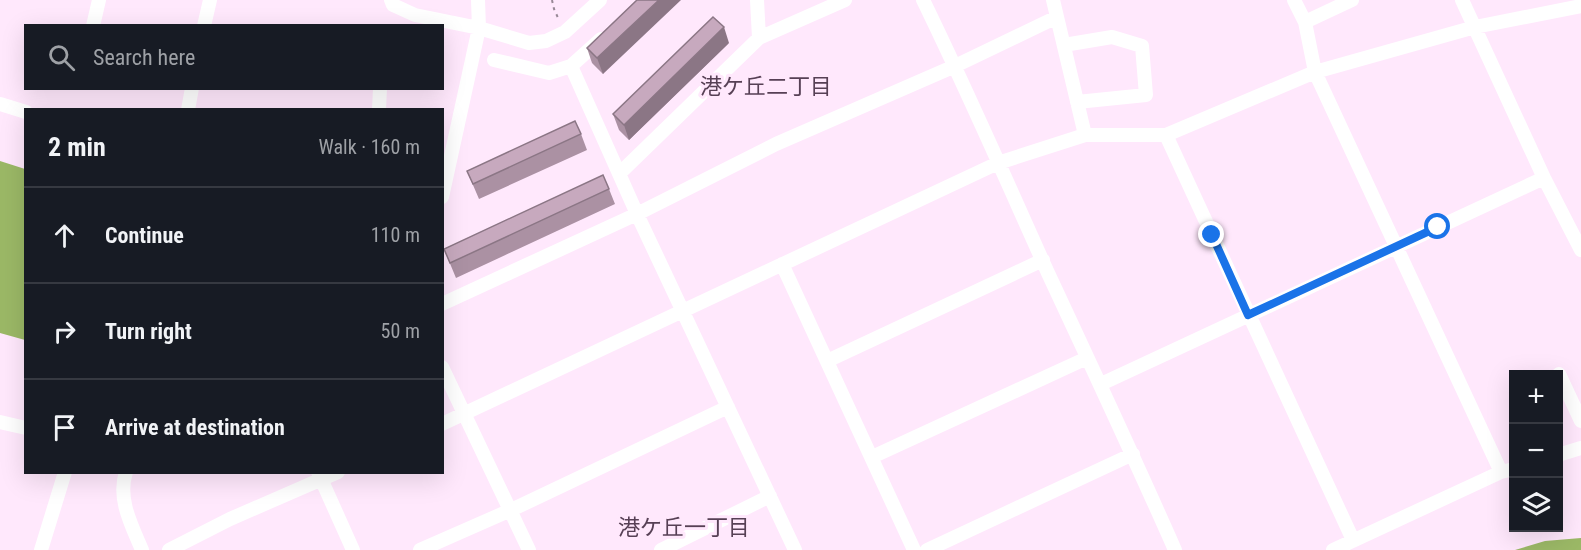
<!DOCTYPE html>
<html lang="en">
<head>
<meta charset="utf-8">
<style>
  body { margin:0; font-family:"Roboto Condensed","Noto Sans JP",sans-serif; background:#20242c; color:#f1f3f6 }
  .controls { position:absolute; right:18px; bottom:18px; display:grid; overflow:hidden; border-radius:0px; box-shadow:0 6px 24px #0002 }
  .controls button { width:54px; height:54px; display:grid; place-items:center; padding:0; border:0; border-bottom:2px solid #363941; background:#171b24; color:#f1f3f6; font:30px sans-serif }
  .stop { position:absolute; width:18px; height:18px; margin:-14px; border:4px solid #1a73e8; border-radius:50%; background:#fff }
  .stop.end { background:#1a73e8; border-color:#fff; box-shadow:0 2px 6px #0008 }
  .list { margin:0; padding:0; list-style:none }
  h2 { display:flex; justify-content:space-between; align-items:center; height:78px; margin:0; padding:0 24px; font-size:26px }
  h2 small { font-size:20px; font-weight:400; color:#9ea1a6 }
  .list li { display:grid; grid-template-columns:39px 1fr auto; gap:18px; align-items:center; box-sizing:border-box; height:96px; padding:0 24px; border-top:2px solid #363941 }
  .list b { display:block; font-size:22px; white-space:nowrap }
  .list em { font-size:20px; font-style:normal; color:#9ea1a6 }
  .icon { flex:none; width:33px; height:33px; fill:none; stroke:currentColor; stroke-width:2; stroke-linecap:round; stroke-linejoin:round }
  .map { position:relative; flex:none; width:1581px; height:550px; overflow:hidden }
  .search { position:absolute; background:#171b24; box-shadow:0 6px 24px #0002; left:24px; top:24px; width:420px; height:66px; display:flex; align-items:center; gap:15px; box-sizing:border-box; padding:0 21px; border-radius:0px; color:#9ea1a6; font-size:22px }
  .panel { position:absolute; background:#171b24; box-shadow:0 6px 24px #0002; left:24px; top:108px; width:420px; height:366px; border-radius:0px }
  .map>svg:first-child { display:block }
  .forest { fill:#9bb866 }
  .lines { fill:none; stroke-linecap:round; stroke-linejoin:round }
  .path { stroke:#988896; stroke-width:2; stroke-dasharray:3 4.5; stroke-linecap:butt }
  .minor { stroke:#fff; stroke-width:14 }
  .wall { fill:#ab91a3 }
  .shaded-wall { fill:#8b7685 }
  .building { fill:#c7a9be; stroke:#8b7685; stroke-width:1.5 }
  .route { stroke:#1a73e8; stroke-width:8 }
  .labels { text-anchor:middle; stroke-width:6; stroke-linejoin:round; paint-order:stroke }
  .neighbourhood-label { font-size:22px; fill:#574055; stroke:#ffe8fc }
</style>
</head>
<body>
<div class="map">
<svg width="1581" height="550" viewBox="0 0 1581 550">
  <rect width="100%" height="100%" fill="#ffe8fc"/>
  <path class="forest" d="M0,161L25,169V340L0,333Z
    M1581,538V550H1515L1545,541Z"/>
  <g class="lines">
    <path class="path" d="M552,0L554,9L559,20"/>
    <path class="minor" d="M391,0L393,5L415,15L479,28L529,43L546,41L565,32L600,0
      M757,0L759,38
      M923,0C967,90 1007,182 1048,273C1091,365 1134,457 1175,550
      M1053,0L1085,135
      M1294,0L1305,22L1315,72L1501,472
      M1462,0L1544,178L1581,250
      M1305,22L1352,0
      M93,26L99,0
      M204,26L210,0
      M1064,45L1112,37L1142,46L1146,95L1077,102
      M494,60L549,73L571,66L601,39
      M571,66L637,214L795,550
      M0,104L26,112
      M188,110L192,88
      M379,110L380,88
      M1166,135L1353,540
      M620,173L759,38L845,0
      M442,197L479,28L478,0
      M782,264L914,550
      M442,304L637,214L776,144L955,66L1057,17
      M827,361L1043,260
      M442,367L529,550
      M1559,374L1581,421
      M1101,384L1544,178
      M0,422L26,428
      M442,424L998,163L1085,135H1166L1315,72L1475,27L1581,6
      M1558,455L1581,448
      M872,457L1087,358
      M126,472C117,499 132,526 142,550
      M318,472L353,550
      M41,550L65,472
      M169,550L230,519L338,472
      M420,550L511,510L728,407
      M661,550L770,496
      M927,550L1133,454
      M1333,550L1501,472L1514,469"/>
  </g>
  <path class="wall" d="M637,0L603,74L592,63L587,48Z
    M729,43L629,140L619,130L613,114Z
    M581,134L587,150L479,199L467,171Z
    M609,189L615,204L456,278L444,249Z"/>
  <path class="shaded-wall" d="M659,0H681L603,74L597,58Z
    M724,27L729,43L629,140L624,125Z"/>
  <path class="building" d="M637,0H659L597,58L587,48Z
    M713,17L724,27L624,125L613,114Z
    M575,121L581,134L473,184L467,171Z
    M603,175L609,189L450,263L444,249Z"/>
  <g class="lines">
    <path class="route" d="M1212,235L1248,315L1438,227"/>
  </g>
  <g class="labels">
    <g class="neighbourhood-label">
      <text x="766" y="94">港ケ丘二丁目</text>
      <text x="684" y="535">港ケ丘一丁目</text>
    </g>
  </g>
</svg>
<div class="controls">
<button>+</button>
<button>−</button>
<button><svg class="icon" aria-label="layers" viewBox="0 0 24 24"><path d="M12 4l9 5-9 5-9-5zM3 14l9 5 9-5"/></svg></button>
</div>
<div class="stop" style="left:1438px;top:227px"></div>
<div class="stop end" style="left:1212px;top:235px"></div>
<div class="search"><svg class="icon" aria-label="search" viewBox="0 0 24 24"><circle cx="10" cy="10" r="6"/><path d="M15 15l6 6"/></svg>Search here</div>
<section class="panel">
<h2>2 min<small>Walk · 160 m</small></h2>
<ul class="list">
<li><svg class="icon" aria-label="ahead" viewBox="0 0 24 24"><path d="M12 20V5M6 11l6-6 6 6"/></svg><div><b>Continue</b></div><em>110 m</em></li>
<li><svg class="icon" aria-label="right" viewBox="0 0 24 24"><path d="M7 20v-9h11M14 6l5 5-5 5"/></svg><div><b>Turn right</b></div><em>50 m</em></li>
<li><svg class="icon" aria-label="arrive" viewBox="0 0 24 24"><path d="M6 21V4h12l-3 4 3 4H6"/></svg><div><b>Arrive at destination</b></div></li>
</ul>
</section>
</div>
</body>
</html>
